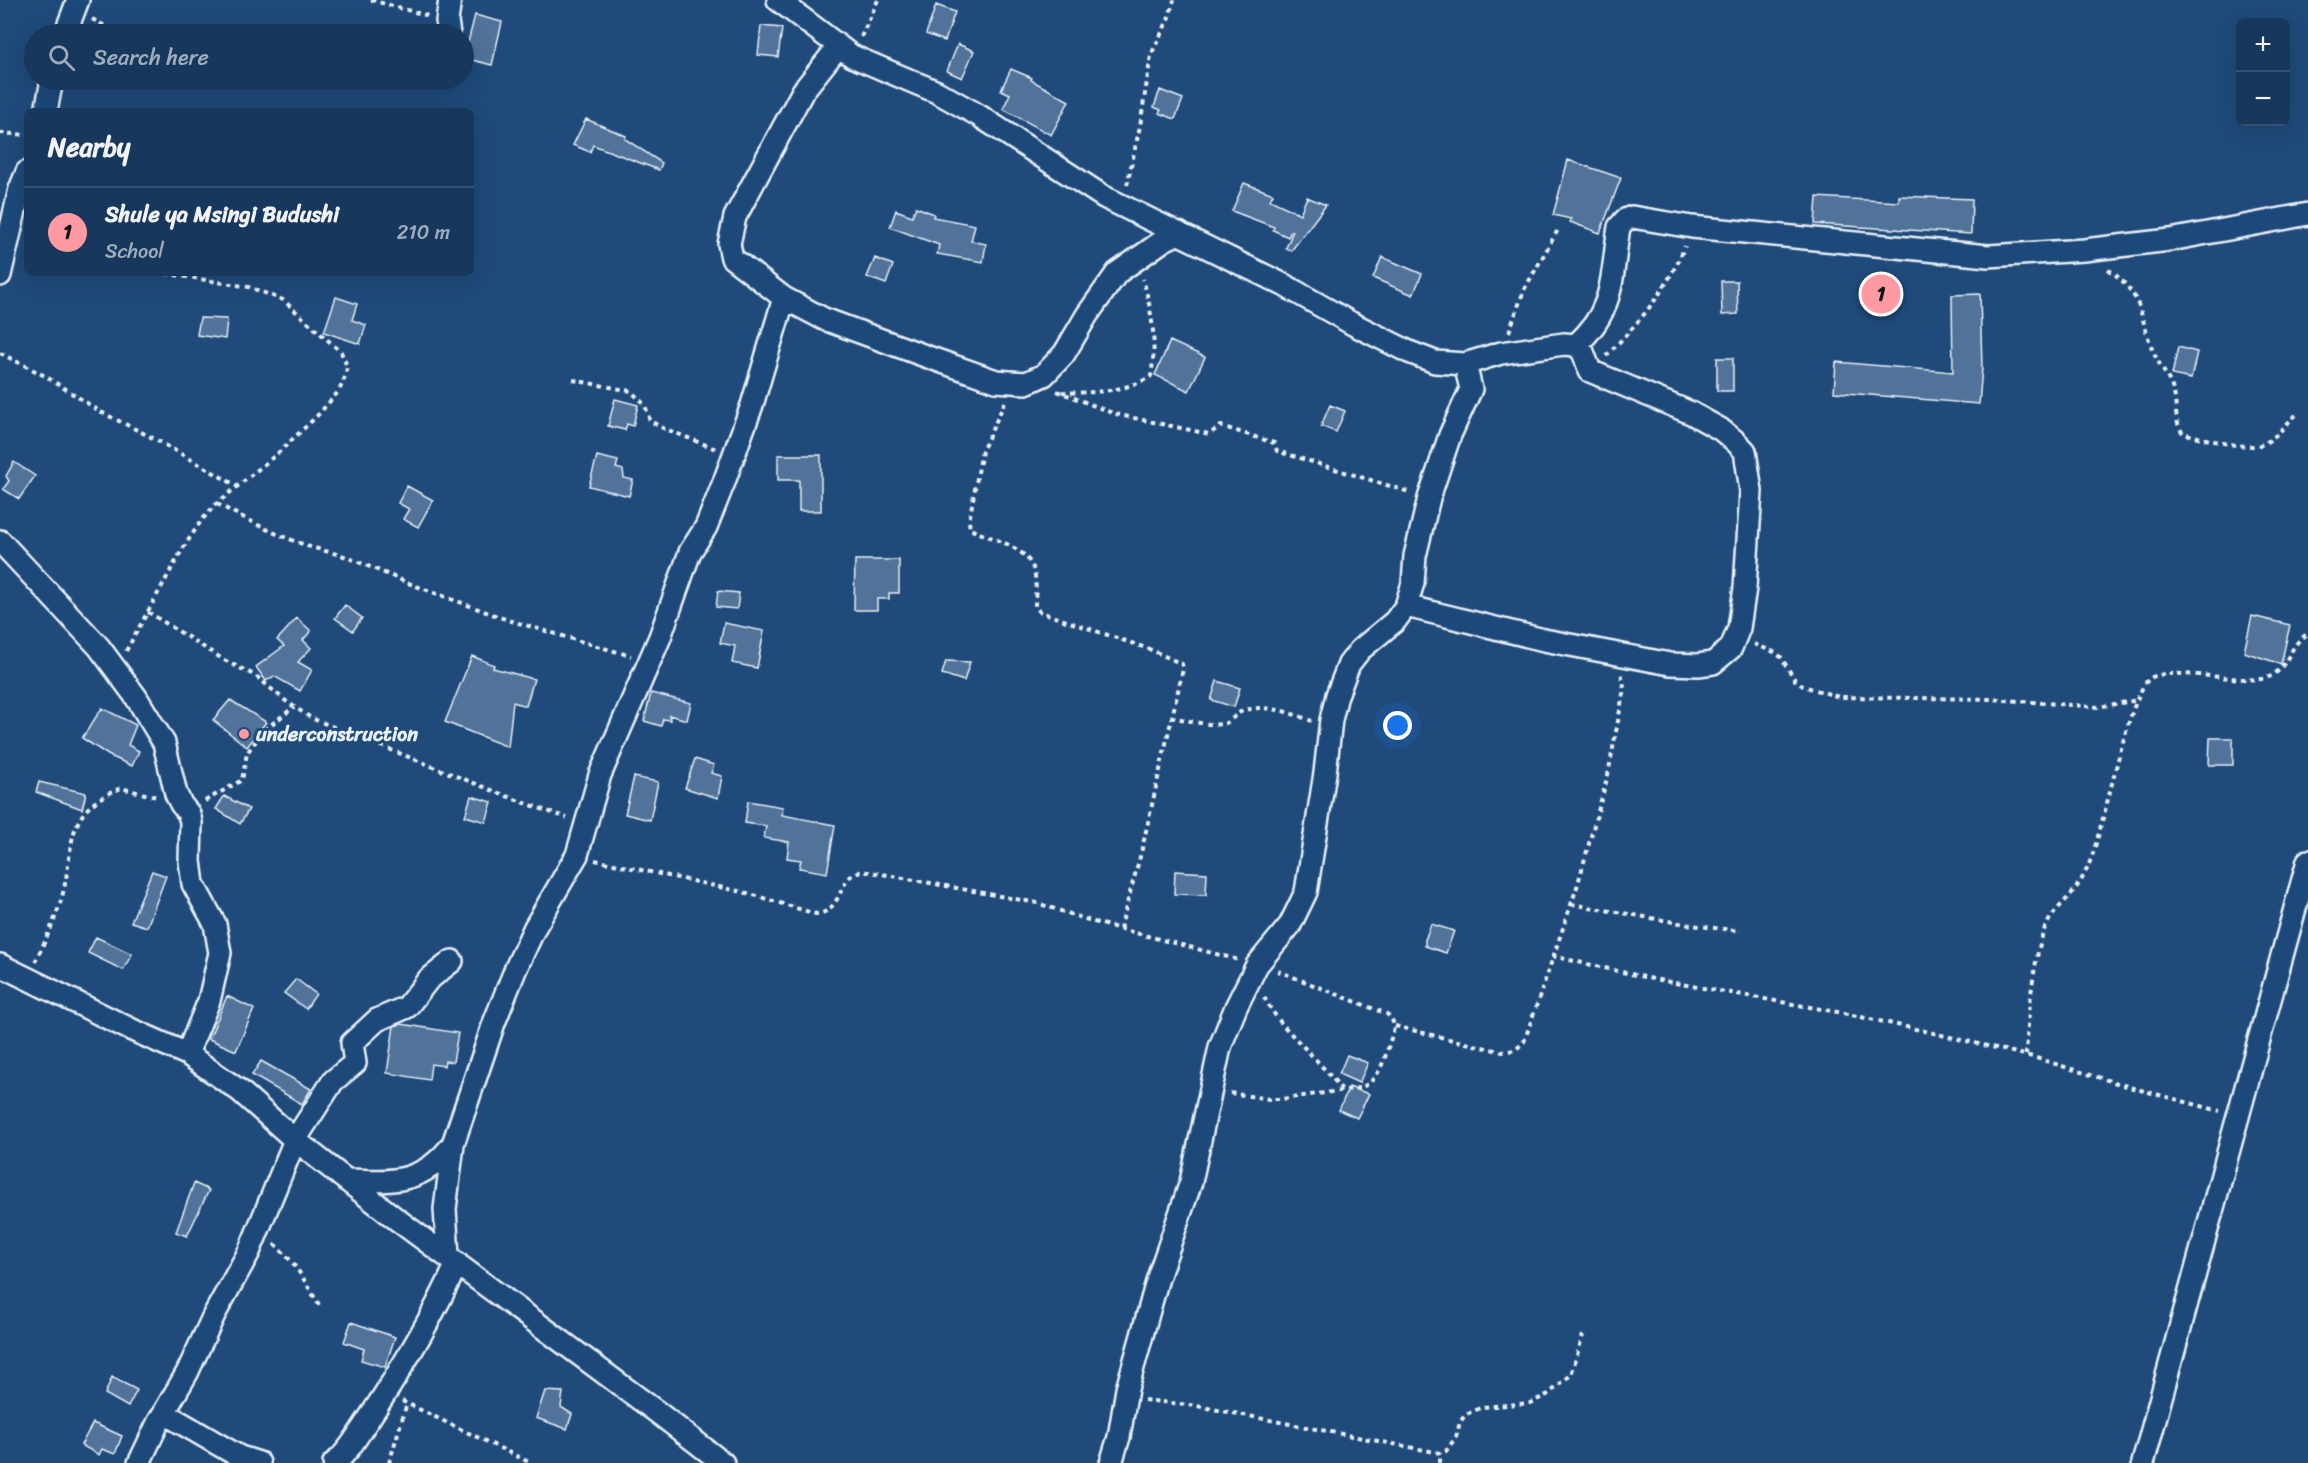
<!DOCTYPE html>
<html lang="en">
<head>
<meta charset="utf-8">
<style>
  body { margin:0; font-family:Sriracha,sans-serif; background:#244365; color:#f1f3f6 }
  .controls { position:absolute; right:18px; top:18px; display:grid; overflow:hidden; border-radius:9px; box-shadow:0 6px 24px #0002 }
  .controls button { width:54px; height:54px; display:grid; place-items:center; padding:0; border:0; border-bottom:2px solid #365272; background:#17385c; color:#f1f3f6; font:30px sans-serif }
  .you { position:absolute; left:1398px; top:726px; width:21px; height:21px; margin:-15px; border:4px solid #fff; border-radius:50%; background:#1a73e8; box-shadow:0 0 0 9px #1a73e833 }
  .badge { display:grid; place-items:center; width:39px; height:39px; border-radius:50%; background:#ff9aa2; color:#111; font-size:20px; font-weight:700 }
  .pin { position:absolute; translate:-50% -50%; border:3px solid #fff; box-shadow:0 2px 6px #0006 }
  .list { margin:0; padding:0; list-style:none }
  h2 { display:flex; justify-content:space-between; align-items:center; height:78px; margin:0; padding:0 24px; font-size:26px }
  h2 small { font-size:20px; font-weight:400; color:#9eacbb }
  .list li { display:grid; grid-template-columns:39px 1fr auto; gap:18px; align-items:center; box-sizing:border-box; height:90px; padding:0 24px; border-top:2px solid #365272 }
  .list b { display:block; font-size:22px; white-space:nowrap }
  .list p { margin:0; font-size:20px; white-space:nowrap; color:#9eacbb }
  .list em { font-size:20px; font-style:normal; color:#9eacbb }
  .icon { flex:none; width:33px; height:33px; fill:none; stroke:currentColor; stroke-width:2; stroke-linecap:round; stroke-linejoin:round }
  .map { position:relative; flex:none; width:2308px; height:1463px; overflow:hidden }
  .search { position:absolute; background:#17385c; box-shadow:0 6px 24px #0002; left:24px; top:24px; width:450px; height:66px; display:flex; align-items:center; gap:15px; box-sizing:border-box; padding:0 21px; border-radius:33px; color:#9eacbb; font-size:22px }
  .panel { position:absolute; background:#17385c; box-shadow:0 6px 24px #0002; left:24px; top:108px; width:450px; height:168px; border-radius:9px }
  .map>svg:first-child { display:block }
  .building { fill:#517399; stroke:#e8f1f8; stroke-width:1.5 }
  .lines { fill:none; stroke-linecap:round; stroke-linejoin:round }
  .minor-casing { stroke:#e8f1f8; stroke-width:26 }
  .path { stroke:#e8f1f8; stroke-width:4; stroke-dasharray:4.5 4.5; stroke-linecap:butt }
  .minor { stroke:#1f4a7a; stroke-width:21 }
  .poi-dot { fill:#ff9aa2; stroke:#1f4a7a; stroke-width:2 }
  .labels { text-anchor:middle; stroke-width:6; stroke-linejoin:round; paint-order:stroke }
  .poi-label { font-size:20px; font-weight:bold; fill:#e8f1f8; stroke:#1f4a7a; text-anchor:start }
</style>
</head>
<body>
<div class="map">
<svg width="2308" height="1463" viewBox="0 0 2308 1463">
  <rect width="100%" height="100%" fill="#1f4a7a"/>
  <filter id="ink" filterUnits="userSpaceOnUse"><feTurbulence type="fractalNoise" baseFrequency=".0167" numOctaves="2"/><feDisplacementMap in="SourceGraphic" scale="12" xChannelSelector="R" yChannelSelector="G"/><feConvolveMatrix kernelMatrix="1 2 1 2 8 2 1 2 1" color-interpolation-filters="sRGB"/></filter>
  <g filter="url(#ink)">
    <path class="building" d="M936,5L955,12L945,41L926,34Z
      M475,15L502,22L492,65L464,58Z
      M761,26L782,28L778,57L758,55Z
      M958,44L974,51L962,78L947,71Z
      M1011,69L1032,78L1031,80L1069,101L1051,135L1003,109L1010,94L1001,90Z
      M1160,90L1183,99L1175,119L1159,113L1161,110L1154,107Z
      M586,119L626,136L625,139L662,163L659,170L593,145L590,152L573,145Z
      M1568,160L1621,178L1600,233L1570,222L1571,219L1553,215Z
      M1244,183L1273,194L1270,200L1300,214L1307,197L1326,205L1291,251L1286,248L1293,231H1291L1288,237L1273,230L1274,227L1232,211Z
      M1899,196L1972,199L1971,234L1815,224L1817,197L1899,202Z
      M916,207L934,214L933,217L975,225L971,241L986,244L983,262L937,254L939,245L890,227L896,210L912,216Z
      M1382,257L1422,274L1413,295L1373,278Z
      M875,258L893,265L886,284L867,277Z
      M1721,281H1737L1738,314L1722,315Z
      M1980,294L1982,368L1979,404L1834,392L1836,362L1953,372L1952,295Z
      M336,297L357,304L352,320L366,325L360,344L324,332Z
      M200,318L227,319L225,339L197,335Z
      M1170,341L1205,357L1189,391L1155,375Z
      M2178,347L2197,352L2191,379L2172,375Z
      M1717,358H1733V391H1717Z
      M615,399L638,405L633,426L627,424L625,430L608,426Z
      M1330,405L1345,411L1336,432L1321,426Z
      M778,455H821V511H799V480H778Z
      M597,456L618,461L616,468L623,470L624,478L633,480L629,496L589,486Z
      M14,462L35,476L19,499L3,489L9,481L6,476Z
      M407,486L433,500L418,527L403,519L409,509L398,503Z
      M855,560H899V593H889V599H877V610H854Z
      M718,591L739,593L737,609L716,607Z
      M345,605L362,618L353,631L335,618Z
      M2252,616L2290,625L2281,664L2244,652Z
      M297,618L311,631L303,640L311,648L298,662L312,670L300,691L274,676L266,681L256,667L284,646L277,640Z
      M724,623L764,631L757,668L732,663L735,646L720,643Z
      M472,656L494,665L493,668L534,679L526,706L513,702L508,747L445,722Z
      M946,661L970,662L964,681L942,674Z
      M1217,681L1240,688L1234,707L1211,700Z
      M651,693L691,703L687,720L669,715L670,720L663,719L661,726L644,721Z
      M230,700L266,722L247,747L213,720Z
      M102,708L136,725L128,745L139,751L132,766L108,755L82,738Z
      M2210,738H2233V765H2209Z
      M695,759L714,765L711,773L722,776L718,798L685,788Z
      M634,777L658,782L650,820L625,814Z
      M39,782L86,793L82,809L36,792Z
      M224,796L249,809L240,824L216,809Z
      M471,796L492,802L486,822L465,816Z
      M748,801L783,807L782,815L835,825L827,873L799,868L801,860L787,858L789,842L764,838L766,826L745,823Z
      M152,871L166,876L147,927L131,922Z
      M1175,871L1207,873L1206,895L1174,894Z
      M1431,924L1454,931L1446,953L1425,946V940Z
      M96,937L132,954L123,970L88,953Z
      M296,979L316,994L306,1009L284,993Z
      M227,996L254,1009L236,1051L209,1039Z
      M401,1024L458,1033L453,1062L445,1061L444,1066L431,1064L429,1080L387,1073L394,1026Z
      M1347,1055L1368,1063L1359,1083L1339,1074Z
      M261,1061L311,1089L302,1104L252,1075Z
      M1349,1087L1369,1094L1357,1118L1339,1110Z
      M194,1183L209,1190L187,1236L176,1232Z
      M351,1322L395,1337L385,1367L361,1360L364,1349L344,1342Z
      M112,1377L137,1390L128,1407L105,1394Z
      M545,1391L563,1392L561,1407L572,1414L567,1429L536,1418Z
      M93,1423L122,1436L115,1454L102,1449L99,1455L81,1445Z"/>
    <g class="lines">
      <g class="minor-casing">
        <path id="minor" d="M778,0L852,56L937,92L978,115L1104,197L1284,285L1351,323L1409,352L1435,362L1465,364L1501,353L1564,344L1576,345L1583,352L1590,371L1691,413L1720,429L1735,441L1745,451L1751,491L1745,588L1739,628L1731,648L1713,663L1698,665L1670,664L1544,640L1406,606
          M65,34L78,0
          M449,34L447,21L450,0
          M838,47L803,91L735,217L729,244L732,258L784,298L824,319L928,357L996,381L1026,383L1044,375L1064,354L1087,315L1117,273L1164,240L1179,233
          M46,111L52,80
          M0,275L20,189L27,172
          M1576,345C1616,309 1611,276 1619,227L1625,220L1632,217L1692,227L1988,256L2084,250L2170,240L2308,214
          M0,541L99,647L136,697L164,743L176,794L181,804L189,814L191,822L190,861L193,884L215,924L220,953L209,1001L187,1054
          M0,965L130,1029L187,1054L240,1091L295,1140L395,1218L657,1412L723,1463
          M346,1180C392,1182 424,1184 453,1144L494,1023L516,968L535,927L577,855L600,775L660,637L690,552L706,527L724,482L752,405L784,298
          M448,1256L445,1209L453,1145
          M164,1413L240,1457L259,1463
          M139,1463L158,1423L187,1373L214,1315L249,1252L295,1140L333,1081L355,1063L352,1043L377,1020L407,1007L428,980L452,961
          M334,1463C348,1454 358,1434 368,1420C401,1370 433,1318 457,1263
          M1111,1463L1119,1437L1127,1389L1158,1278L1191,1182L1220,1047L1236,1007L1257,965L1290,925L1306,892L1325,773L1331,720L1337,695L1349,664L1360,650L1395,621L1406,606L1413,583L1415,556L1429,498L1450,435L1471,389L1465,364
          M2143,1463L2308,861"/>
      </g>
      <path class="path" d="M371,0L429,16
        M92,19L120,34
        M861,37L878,0
        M0,133L27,135
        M1127,185L1140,126L1151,55L1168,20L1174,0
        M2108,269C2145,296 2138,314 2153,351C2159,365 2170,379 2174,393C2177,406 2174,423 2183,433C2201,438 2247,451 2263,444C2276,438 2286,424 2296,415
        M1509,332L1524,290L1559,228
        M0,353L45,376L101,412L155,439L237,486
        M1606,356C1641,320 1665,293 1685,246
        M573,380L631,391L645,405L650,421L663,428L716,449
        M1057,391L1115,414L1209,434L1221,426L1274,443L1277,451L1409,492
        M1062,392C1088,394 1130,391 1151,376C1157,342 1152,312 1143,279
        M1005,402L982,451L969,521L970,529C989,538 1021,545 1031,564C1038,575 1035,594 1035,606L1040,612L1149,649L1182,664L1183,669L1141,853L1120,929
        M217,504L272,532L307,546L344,556L408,583L508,620L631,656
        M148,612L224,660L256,676L287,702L311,718L514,799L567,818
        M1754,644L1774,652L1781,657L1795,680L1803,686L1839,697L1992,699L2098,707L2138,700
        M126,651L182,550L201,521L216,504L278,453L316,417L339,391L346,375L347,366L341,352L283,300L249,287L162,273
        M1171,717C1188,720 1206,726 1223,724C1232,722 1235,713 1243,711C1266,703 1291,713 1312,721
        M205,801L242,780L247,753L264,730L294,707
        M595,860L747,893L816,914C841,913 839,879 856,873C860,871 866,872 871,872L1037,903L1094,922L1239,960
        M1571,904L1691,925L1740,931
        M1552,956L1653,979L1843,1013L1929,1032L2033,1057L2133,1088L2220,1111
        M35,962C46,939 57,917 63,893C75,843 63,811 121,788L157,797
        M1264,997C1278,1024 1295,1037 1315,1059C1325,1069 1334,1080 1343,1091
        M1395,1026L1503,1052L1515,1050L1524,1042L1577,887L1608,775L1623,694L1624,682L1621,674
        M2026,1055C2028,1018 2032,969 2043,933C2050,912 2069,900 2080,882C2092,863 2097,839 2103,818C2111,791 2131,695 2149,679C2164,666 2237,682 2261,679C2289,675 2287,644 2308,634
        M1230,1093L1269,1099H1282L1360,1088C1382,1080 1386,1052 1393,1032C1395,1024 1393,1020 1387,1014L1278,971
        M274,1244C294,1260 306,1283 319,1305
        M1144,1400L1197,1406L1440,1453L1446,1451L1456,1437L1460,1422L1466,1414L1483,1407L1530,1403L1547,1395L1571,1375L1583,1335
        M402,1401L531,1463
        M389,1463L407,1403
        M1440,1463V1453"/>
      <use href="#minor" class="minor"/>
    </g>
  </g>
  <circle class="poi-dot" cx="244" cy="734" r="6"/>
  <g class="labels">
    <g class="poi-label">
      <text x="256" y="741">underconstruction</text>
    </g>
  </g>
</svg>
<div class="controls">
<button>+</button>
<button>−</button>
</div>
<div class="you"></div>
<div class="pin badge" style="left:1881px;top:294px">1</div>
<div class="search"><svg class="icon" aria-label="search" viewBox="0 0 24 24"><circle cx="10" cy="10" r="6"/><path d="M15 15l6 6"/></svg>Search here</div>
<section class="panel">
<h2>Nearby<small></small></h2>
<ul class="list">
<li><span class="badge">1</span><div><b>Shule ya Msingi Budushi</b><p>School</p></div><em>210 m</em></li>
</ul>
</section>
</div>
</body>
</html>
